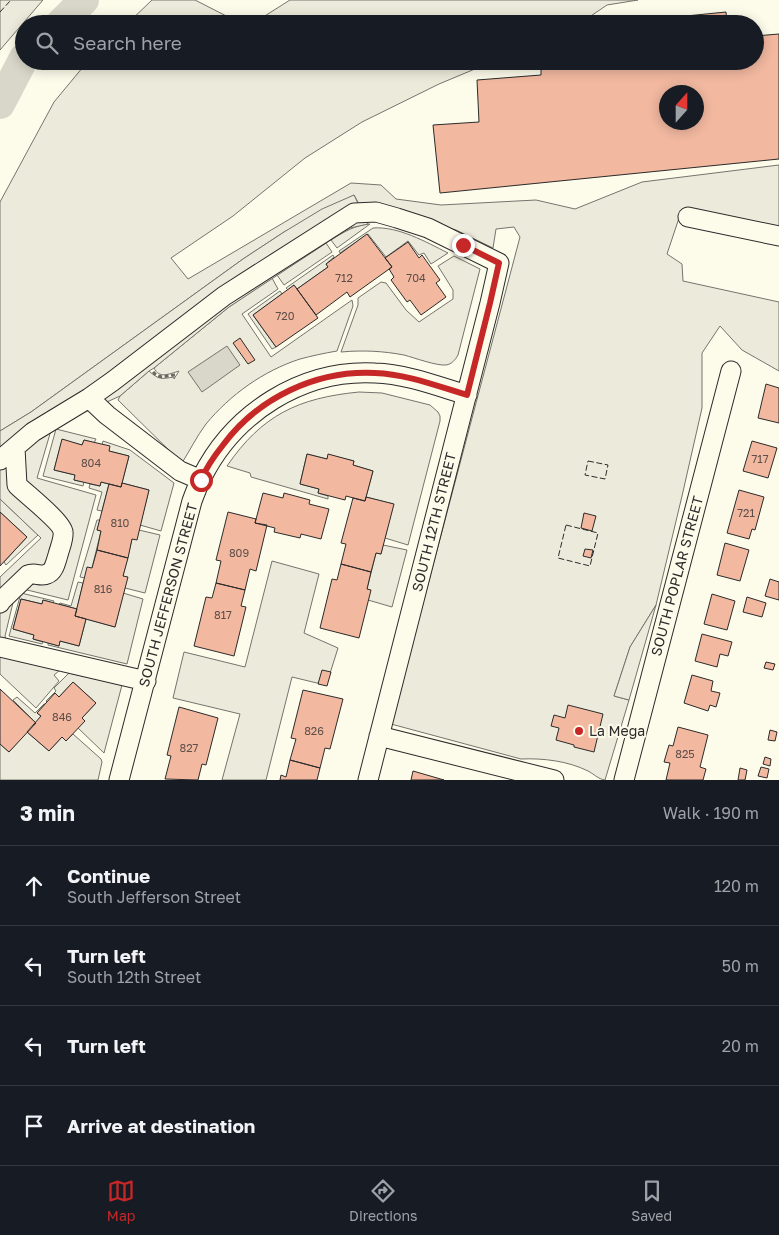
<!DOCTYPE html>
<html lang="en">
<head>
<meta charset="utf-8">
<style>
  body { margin:0; font-family:"Golos Text",sans-serif; background:#20242c; color:#f1f3f6 }
  .compass { position:absolute; left:659px; top:85px; width:45px; height:45px; border-radius:50%; background:#171b24; box-shadow:0 2px 12px #0003; rotate:21deg }
  .stop { position:absolute; width:15px; height:15px; margin:-11px; border:4px solid #c62828; border-radius:50%; background:#fff }
  .stop.end { background:#c62828; border-color:#fff; box-shadow:0 1px 5px #0008 }
  .list { margin:0; padding:0; list-style:none }
  h2 { display:flex; justify-content:space-between; align-items:center; height:65px; margin:0; padding:0 20px; font-size:21px }
  h2 small { font-size:16px; font-weight:400; color:#9ea1a6 }
  .list li { display:grid; grid-template-columns:32px 1fr auto; gap:15px; align-items:center; box-sizing:border-box; height:80px; padding:0 20px; border-top:1px solid #363941 }
  .list b { display:block; font-size:19px; white-space:nowrap }
  .list p { margin:0; font-size:16px; white-space:nowrap; color:#9ea1a6 }
  .list em { font-size:16px; font-style:normal; color:#9ea1a6 }
  .icon { flex:none; width:28px; height:28px; fill:none; stroke:currentColor; stroke-width:2; stroke-linecap:round; stroke-linejoin:round }
  .map { position:relative; flex:none; width:779px; height:780px; overflow:hidden }
  .search { position:absolute; background:#171b24; box-shadow:0 2px 12px #0003; left:15px; right:15px; top:15px; height:55px; display:flex; align-items:center; gap:12px; box-sizing:border-box; padding:0 18px; border-radius:28px; color:#9ea1a6; font-size:19px }
  .sheet { height:385px; background:#171b24 }
  nav { display:flex; justify-content:space-around; align-items:center; box-sizing:border-box; height:70px; border-top:1px solid #363941; background:#171b24; font-size:14px; color:#9ea1a6 }
  nav a { display:grid; justify-items:center; gap:2px }
  nav .on { color:#c62828 }
  .map>svg:first-child { display:block }
  .green { fill:#ecebdb; stroke:#74746e }
  .parking { fill:#eceadb; stroke:#74746e }
  .water { fill:#d8d7c9; stroke:#74746e }
  .lines { fill:none; stroke-linecap:round; stroke-linejoin:round }
  .river { stroke:#d8d7c9; stroke-width:30 }
  .building { fill:#f2b8a0; stroke:#2b2b2b; fill-rule:evenodd }
  .minor-casing { stroke:#2b2b2b; stroke-width:21 }
  .path { stroke:#6a6964; stroke-width:3; stroke-dasharray:4 2.5; stroke-linecap:butt }
  .minor { stroke:#fdfbea; stroke-width:19 }
  .fence { stroke:#2b2b2b; stroke-width:1; stroke-dasharray:6 2.5; stroke-linecap:butt }
  .route { stroke:#c62828; stroke-width:6 }
  .poi-dot { fill:#c62828; stroke:#fdfbea; stroke-width:2 }
  .labels { text-anchor:middle; stroke-width:4; stroke-linejoin:round; paint-order:stroke }
  .number-label { font-size:11px; fill:#5d4e48 }
  .street-label { font-size:14px; fill:#2b2b2b; stroke:#fdfbea }
  .poi-label { font-size:14px; fill:#2b2b2b; stroke:#fdfbea; text-anchor:start }
</style>
</head>
<body>
<div class="map">
<svg width="779" height="780" viewBox="0 0 779 780">
  <rect width="100%" height="100%" fill="#fdfbea"/>
  <path class="green" d="M0,0H43L0,50Z
    M152,0H195L242,24H127Z
    M290,0H638L607,5L579,24H252Z
    M88,61H494L439,84L362,122L305,158L233,216L171,258L188,279L351,183L381,185L396,199L441,205L536,200L575,209L642,182L779,165V229L682,209L667,254L682,264L683,281L779,302V371L742,350L720,326L702,353V408L682,496L656,605L630,647L614,696L629,700L605,780C598,779 594,774 588,771C568,761 543,758 521,759L391,724L520,237L514,227L496,229L493,248L456,230L359,204L354,195L284,232L243,259L31,412L0,431V202L54,102Z
    M370,224L337,248L331,240C344,232 355,225 370,224Z
    M373,228C398,226 426,242 448,253L431,264L424,253L419,255L408,241L386,257L368,234L340,253L339,251Z
    M326,243L332,252L284,285L277,275Z
    M333,255L334,257L326,264L328,267L297,289L294,285L288,290L286,288Z
    M454,256L480,269L458,355C455,360 452,364 446,365C437,366 415,358 404,355C383,351 363,350 341,352L358,305V298L381,282L386,283L406,310L419,322L453,299V290L438,266Z
    M272,278L278,289L242,314L271,357L352,300L353,306L337,351C325,353 311,356 300,359C263,371 230,395 206,424C197,436 190,450 182,463L118,400L120,396L149,371C159,380 161,379 174,377V379L179,371C169,374 159,379 154,368L229,307Z
    M280,291L282,294L253,315L276,347L272,349L248,314Z
    M359,392L382,393L430,405L438,412L440,416V421L408,545L385,538L393,504L366,497L373,471L353,465L354,461L329,455L327,459L307,454L300,484L319,489L318,493L328,496V499L251,477L250,473L227,466C262,415 298,398 359,392Z
    M56,429L96,439L94,443L84,440L82,445L62,440L54,470L75,475L74,480L84,482L83,486L43,476Z
    M103,441L130,450L174,483L161,531L140,525L149,490L122,483L129,456L109,451L102,445Z
    M101,482L109,484L102,511L97,510L102,492L89,488L90,484L100,486Z
    M0,499L38,535L6,565L4,562L27,537L0,512Z
    M97,520H100L97,530L101,531L92,568L85,578L80,577Z
    M139,530L160,535L145,593L125,588L123,576L132,539Z
    M383,545L407,550L392,607L368,600L367,589L376,553L381,554Z
    M78,582L83,583L77,609L59,604L60,603L71,606Z
    M21,593L54,601L53,603L43,600L42,604L21,599L13,629L34,635L33,639L43,642L42,644L9,636Z
    M123,593L143,599L127,664L48,645V643L59,646L60,641L79,646L86,619L115,627Z
    M69,673L122,685L104,753L78,728L82,718L96,703L73,682L59,697L55,694L47,702L46,701L56,691L54,688Z
    M17,697L35,713L44,704H45L37,713L41,716L36,723L13,700Z
    M27,732L49,751L62,737L66,741L73,734L101,759L102,762L98,780H0V744L9,752Z"/>
  <path class="parking" d="M354,195L368,224L350,228L343,232L229,307L154,368L149,371L120,396L52,427L37,478L96,495L68,600L19,588L16,590L5,636L6,639L60,670L54,675L59,681L36,708L0,674V577L41,538L0,499V431L31,412L243,259L284,232L322,209Z
    M272,561L319,574L304,633L338,648L327,683H317L292,677L266,780H222L240,714L173,698L184,652L245,667Z
    M656,605L629,700L614,696L630,647Z"/>
  <path class="water" d="M227,346L240,365L202,392L188,372Z"/>
  <g class="lines">
    <path class="river" d="M60,24L84,0
      M0,104L24,58"/>
  </g>
  <path class="building" d="M726,12L727,24H677L676,17Z
    M779,34V159L440,193L433,125L479,122L477,80L541,75V61H755V36ZM666,92H696V122H666Z
    M367,234L392,267L350,297L347,292L316,315L297,289L328,267L326,264Z
    M408,242L419,258L422,255L440,280L436,283L446,297L421,315L410,300L407,302L391,280L394,277L389,269L392,267L385,258Z
    M294,285L318,318L276,347L253,315Z
    M240,338L255,360L248,364L233,343Z
    M766,384L779,388V423L758,418Z
    M62,439L82,445L84,440L110,446L109,451L129,456L121,487L101,482L100,486L74,480L75,475L54,470Z
    M752,441L777,448L768,478L743,471Z
    M307,454L327,459L328,454L354,461L353,465L373,471L365,501L346,496L345,500L318,493L319,489L300,484Z
    M122,483L149,490L137,540L132,539L128,558L97,550L101,531L97,530L109,484L121,487Z
    M739,490L764,497L755,530L752,529L749,539L727,533Z
    M263,493L283,498L284,493L310,500L309,504L329,509L321,539L301,534L300,538L274,532L275,528L255,523Z
    M366,497L394,504L381,554L376,553L371,572L341,564L346,544L341,543L353,498L365,501Z
    M0,512L27,537L0,566Z
    M228,512L256,519L255,523L267,525L256,571L250,569L245,590L216,583L221,561L216,560Z
    M584,513L596,516L592,531L581,528Z
    M725,543L749,550L740,581L717,575Z
    M585,549L593,550L591,558L583,556Z
    M97,550L128,558L123,576L128,577L115,627L75,616L87,567L92,568Z
    M341,564L371,572L367,589L371,590L359,638L320,628L332,579L337,580Z
    M770,579L779,582V600L765,596Z
    M216,583L245,590L241,606L246,607L234,656L194,646L206,597L212,598Z
    M712,594L735,601L727,630L704,624Z
    M747,597L766,603L762,617L743,612Z
    M21,599L42,604L43,600L77,609L75,616L86,619L79,646L60,641L59,646L48,643L33,639L34,635L13,629Z
    M702,634L732,642L728,656L720,654L717,667L695,661Z
    M766,662L775,664L773,670L764,668Z
    M322,670L331,672L327,686L318,684Z
    M692,675L713,681L711,691L720,693L716,707L710,705L708,711L684,703Z
    M73,682L96,703L82,718L85,721L66,741L62,737L49,751L27,732L41,716L37,713L55,693L59,697Z
    M0,689L36,723L9,752L0,744Z
    M303,690L343,699L330,749L325,748L320,768L290,760L296,739L291,738Z
    M568,705L603,714L594,752L574,747V745L556,740L559,728L551,726L554,715L565,718Z
    M179,707L218,718L206,765L202,764L198,780L165,779L171,756L167,755Z
    M678,727L708,735L700,767L706,769L703,780H666L670,763L664,762L669,745L673,746Z
    M770,730L777,732L775,741L768,740Z
    M765,757L771,759L770,766L763,764Z
    M290,760L320,768L317,780H280L281,775L286,777Z
    M761,767L769,769L767,778L758,776Z
    M740,768L747,770L745,780H738Z
    M413,771L444,780H411Z"/>
  <g class="lines">
    <g class="minor-casing">
      <path id="minor" d="M688,217L779,236
        M89,398L107,415L180,471L201,480
        M0,460L33,432L89,398L113,381L224,296L354,213L376,212L397,218L428,228L499,263L490,303L368,780
        M0,603L1,601L28,575C35,572 41,577 47,574C54,572 56,561 58,555C60,547 64,539 63,532C62,522 25,493 17,485L15,448
        M0,647L146,681
        M379,736L554,780
        M119,780L192,501C195,493 198,485 202,477C234,413 302,369 375,373C406,374 437,386 467,395
        M624,780L731,371"/>
    </g>
    <path class="path" d="M153,372C161,381 168,374 177,375"/>
    <use href="#minor" class="minor"/>
    <path class="fence" d="M0,12L11,0
      M588,461L608,465L605,479L585,475Z
      M566,525L598,533L590,566L558,558Z"/>
  </g>
  <g class="lines">
    <path class="route" d="M201,480C206,468 215,455 223,445C258,398 316,370 375,373C406,374 437,386 467,395L490,303L499,263L463,245"/>
  </g>
  <circle class="poi-dot" cx="579" cy="731" r="5"/>
  <g class="labels">
    <g class="number-label">
      <text x="344" y="282">712</text>
      <text x="416" y="282">704</text>
      <text x="285" y="320">720</text>
      <text x="760" y="463">717</text>
      <text x="91" y="467">804</text>
      <text x="746" y="517">721</text>
      <text x="120" y="527">810</text>
      <text x="239" y="557">809</text>
      <text x="103" y="593">816</text>
      <text x="223" y="619">817</text>
      <text x="62" y="721">846</text>
      <text x="314" y="735">826</text>
      <text x="189" y="752">827</text>
      <text x="685" y="758">825</text>
    </g>
    <g class="street-label">
      <text transform="translate(434 522) rotate(-76)" y="5">SOUTH 12TH STREET</text>
      <text transform="translate(677 576) rotate(-75)" y="5">SOUTH POPLAR STREET</text>
      <text transform="translate(168 595) rotate(-75)" y="5">SOUTH JEFFERSON STREET</text>
    </g>
    <g class="poi-label">
      <text x="589" y="736">La Mega</text>
    </g>
  </g>
</svg>
<svg class="compass" viewBox="-18 -18 36 36"><path d="M0-13l5 13h-10z" fill="#e53935"/><path d="M0 13l5-13h-10z" fill="#9ea1a6"/></svg>
<div class="stop" style="left:201px;top:480px"></div>
<div class="stop end" style="left:463px;top:245px"></div>
<div class="search"><svg class="icon" aria-label="search" viewBox="0 0 24 24"><circle cx="10" cy="10" r="6"/><path d="M15 15l6 6"/></svg>Search here</div>
</div>
<section class="sheet">
<h2>3 min<small>Walk · 190 m</small></h2>
<ul class="list">
<li><svg class="icon" aria-label="ahead" viewBox="0 0 24 24"><path d="M12 20V5M6 11l6-6 6 6"/></svg><div><b>Continue</b><p>South Jefferson Street</p></div><em>120 m</em></li>
<li><svg class="icon" aria-label="left" viewBox="0 0 24 24"><path d="M17 20v-9H6M10 6l-5 5 5 5"/></svg><div><b>Turn left</b><p>South 12th Street</p></div><em>50 m</em></li>
<li><svg class="icon" aria-label="left" viewBox="0 0 24 24"><path d="M17 20v-9H6M10 6l-5 5 5 5"/></svg><div><b>Turn left</b></div><em>20 m</em></li>
<li><svg class="icon" aria-label="arrive" viewBox="0 0 24 24"><path d="M6 21V4h12l-3 4 3 4H6"/></svg><div><b>Arrive at destination</b></div></li>
</ul>
</section>
<nav>
<a class="on"><svg class="icon" aria-label="map" viewBox="0 0 24 24"><path d="M3 6l6-2 6 2 6-2v14l-6 2-6-2-6 2zM9 4v14M15 6v14"/></svg>Map</a>
<a><svg class="icon" aria-label="directions" viewBox="0 0 24 24"><path d="M12 3l9 9-9 9-9-9zM9 14v-3h6M13 9l2 2-2 2"/></svg>Directions</a>
<a><svg class="icon" aria-label="saved" viewBox="0 0 24 24"><path d="M7 4h10v16l-5-4-5 4z"/></svg>Saved</a>
</nav>
</body>
</html>
